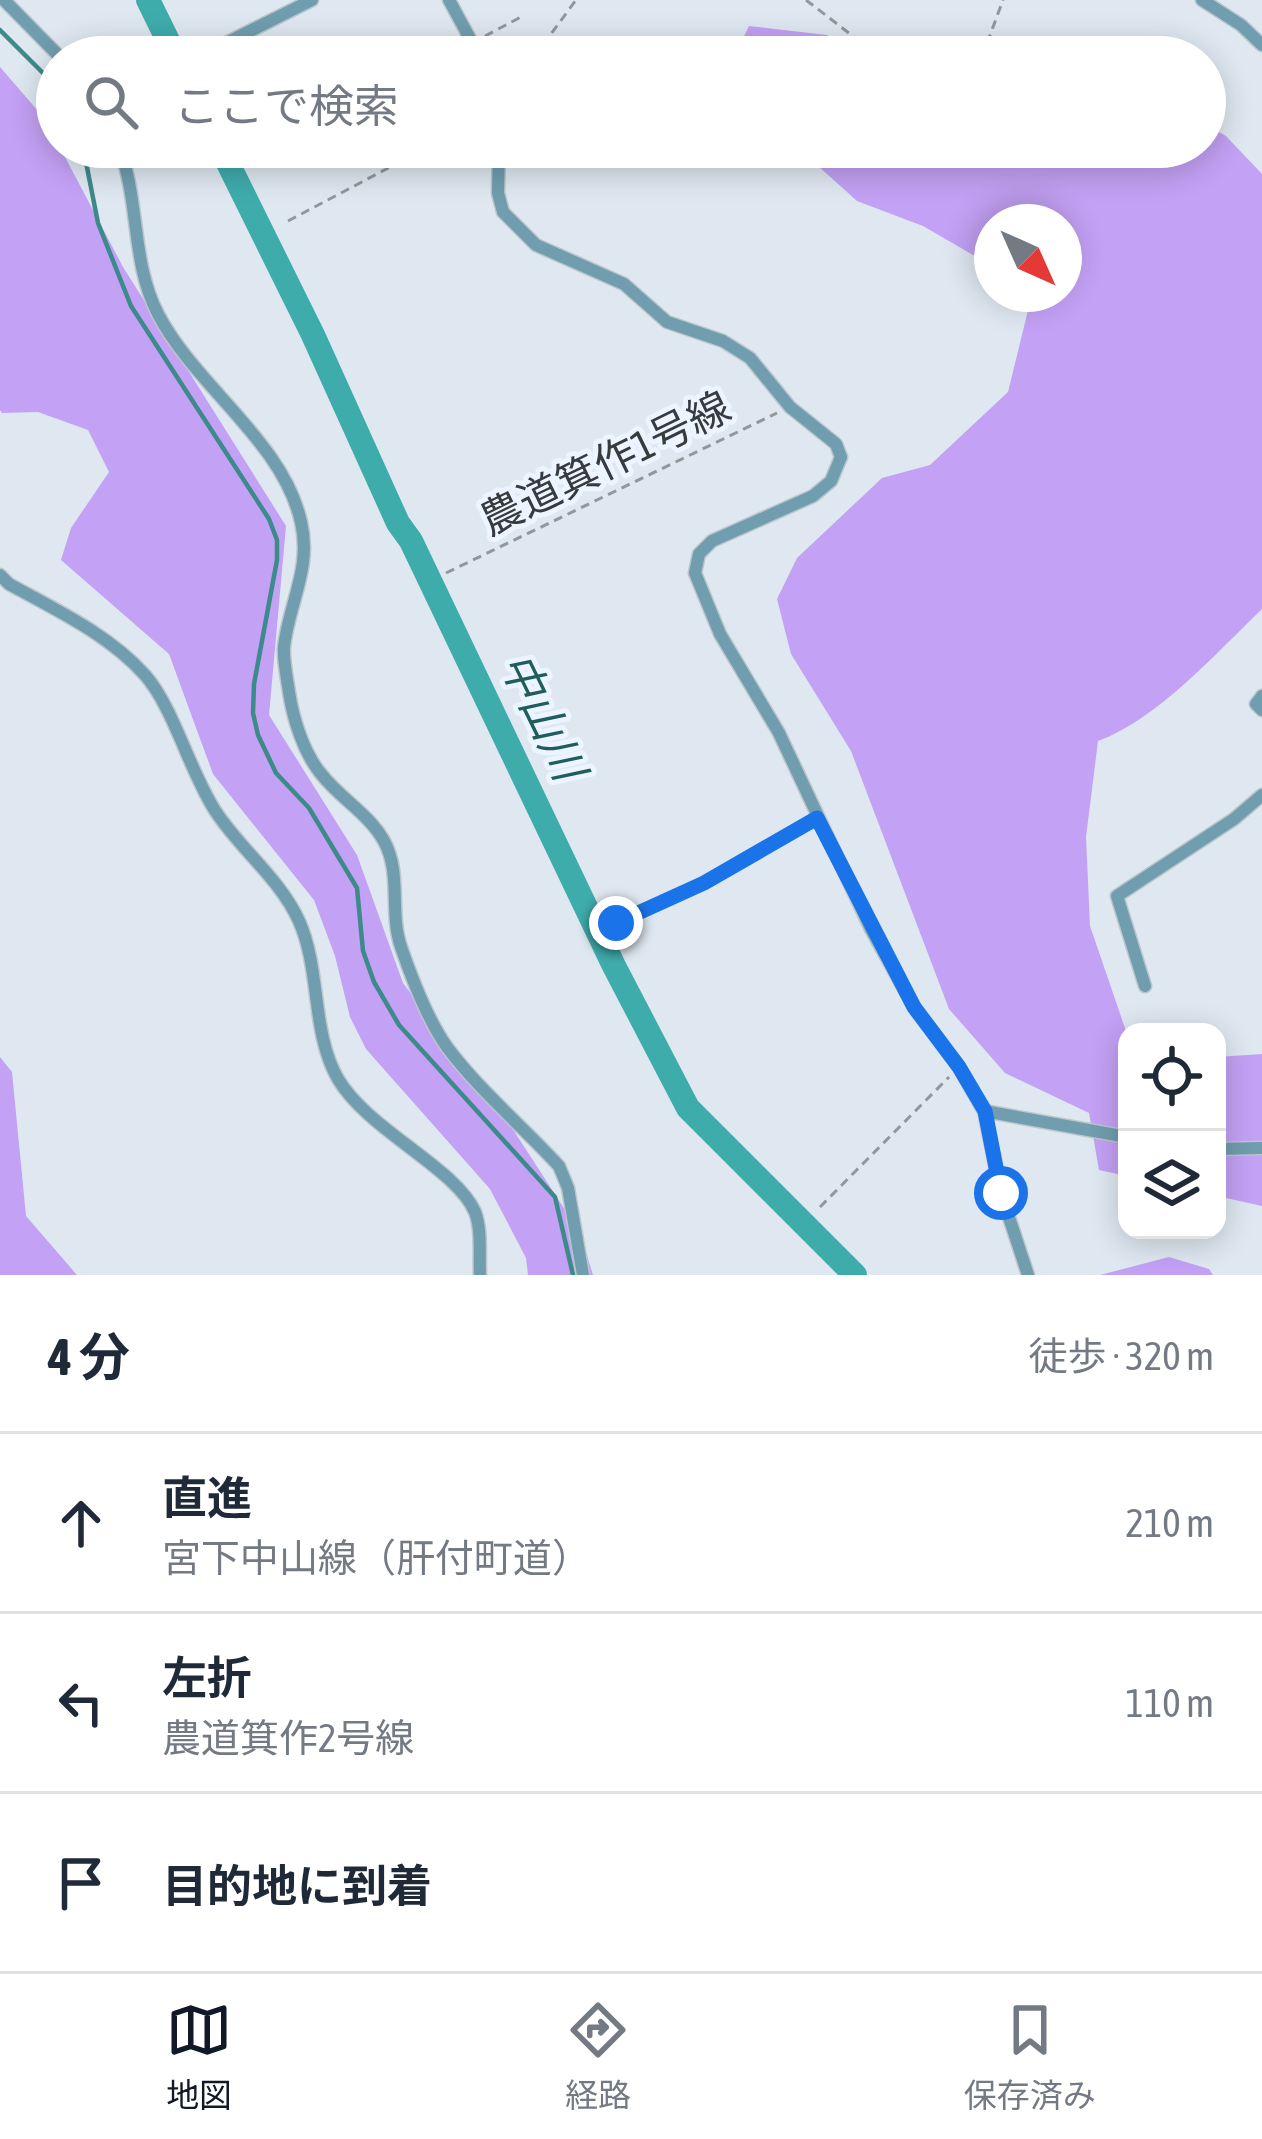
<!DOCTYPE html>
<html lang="ja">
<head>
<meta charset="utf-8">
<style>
  body { margin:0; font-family:"Asap Condensed","Noto Sans JP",sans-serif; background:#f2f2f3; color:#1f2937 }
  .controls { position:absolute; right:36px; bottom:36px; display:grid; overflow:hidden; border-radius:24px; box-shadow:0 6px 30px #0003 }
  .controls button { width:108px; height:108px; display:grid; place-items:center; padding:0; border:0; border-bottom:3px solid #e0e1e3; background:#fff; color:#1f2937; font:60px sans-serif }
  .compass { position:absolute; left:974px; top:204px; width:108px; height:108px; border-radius:50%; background:#fff; box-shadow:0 6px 30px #0003; rotate:135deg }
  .stop { position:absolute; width:36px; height:36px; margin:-27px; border:9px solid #1a73e8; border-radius:50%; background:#fff }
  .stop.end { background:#1a73e8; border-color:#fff; box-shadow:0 3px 12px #0008 }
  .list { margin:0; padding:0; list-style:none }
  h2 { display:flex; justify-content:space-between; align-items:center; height:156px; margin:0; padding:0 48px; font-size:51px }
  h2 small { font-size:39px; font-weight:400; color:#747a83 }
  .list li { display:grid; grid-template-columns:78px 1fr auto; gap:36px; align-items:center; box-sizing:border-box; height:180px; padding:0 48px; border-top:3px solid #e0e1e3 }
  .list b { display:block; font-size:45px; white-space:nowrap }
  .list p { margin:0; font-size:39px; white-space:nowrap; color:#747a83 }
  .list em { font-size:39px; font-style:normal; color:#747a83 }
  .icon { flex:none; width:66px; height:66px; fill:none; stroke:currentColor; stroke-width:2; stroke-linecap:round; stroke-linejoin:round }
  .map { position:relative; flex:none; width:1262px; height:1275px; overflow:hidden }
  .search { position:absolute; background:#fff; box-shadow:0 6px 30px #0003; left:36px; right:36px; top:36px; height:132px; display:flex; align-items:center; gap:30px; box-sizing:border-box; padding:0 42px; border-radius:66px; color:#747a83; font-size:45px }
  .sheet { height:696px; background:#fff }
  nav { display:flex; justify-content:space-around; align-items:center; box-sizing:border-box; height:168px; border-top:3px solid #e0e1e3; background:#fff; font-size:33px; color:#747a83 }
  nav a { display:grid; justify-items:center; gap:6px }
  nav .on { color:#111827 }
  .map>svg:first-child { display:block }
  .forest { fill:#c3a1f5 }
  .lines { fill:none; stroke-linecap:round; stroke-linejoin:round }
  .stream { stroke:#3d8a8b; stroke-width:4.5 }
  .river { stroke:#3facac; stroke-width:24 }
  .minor-casing { stroke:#bdc5cd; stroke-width:15 }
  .path { stroke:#91979d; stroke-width:3; stroke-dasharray:9 6; stroke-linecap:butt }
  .minor { stroke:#709eae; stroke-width:12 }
  .route { stroke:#1a73e8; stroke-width:15 }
  .labels { text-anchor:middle; stroke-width:10; stroke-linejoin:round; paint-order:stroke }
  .street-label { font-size:42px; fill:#373a3e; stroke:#ecf5ff }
  .water-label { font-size:45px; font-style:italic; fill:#215d5d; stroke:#ecf5ff }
</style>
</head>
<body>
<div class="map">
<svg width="1262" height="1275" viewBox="0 0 1262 1275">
  <rect width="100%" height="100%" fill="#dfe8f1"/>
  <path class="forest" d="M749,26L827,35L861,57H734Z
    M0,67L45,119L123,267L286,526L269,715L357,855L403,983L514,1131L580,1233L593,1275H528L526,1258L490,1189L366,1049L350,1017L335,956L314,900L213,774L169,654L61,560L71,528L109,472L88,430L38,412L2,413L0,410Z
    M1205,124L1226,136L1262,174V609C1216,653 1158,719 1098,741L1086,837L1090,926L1127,1034V1176L1099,1170L1089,1113L1005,1073L949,1009L851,751L791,654L777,599L797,558L882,478L930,465L1008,392L1032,294H1064V222H992V266L923,226L857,201L797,147H1205Z
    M1262,1054V1206L1217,1196V1057Z
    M0,1057L12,1072L26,1216L77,1275H0Z
    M1169,1257L1209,1269L1213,1275H1100Z"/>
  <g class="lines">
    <path class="stream" d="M0,30L57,87
      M83,147L98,223L131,306L269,519L277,540V560L254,684L253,713L258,735L276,773L309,808L357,888L363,951L374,982L399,1025L555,1197L573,1275"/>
    <path class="river" d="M148,0L176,57
      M220,147L313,335L398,523L411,541L614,966L688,1108L855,1275"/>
    <g class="minor-casing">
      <path id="minor" d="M4,0L60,57
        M449,0L480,57
        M1202,0L1241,25L1262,45
        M198,57L312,0
        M119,147C140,202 131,262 158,314C195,386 283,441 301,522C312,568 289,603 284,647C283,660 287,678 289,692C293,719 304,754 322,775C341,799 369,814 384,841C402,874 389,912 401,947C412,979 427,1019 447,1047C478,1089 523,1127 559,1166L568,1188L583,1275
        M499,147L498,193L503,212L536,245L624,284L667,322L723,341L750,358L790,407L836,444L841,457L831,481L813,496L712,541L699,554L695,573L720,634L779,733L871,929L914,1007L959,1067L984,1111L1001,1193L1028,1275
        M0,575L9,584C56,610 108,634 145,675C174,708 190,773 216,812C241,850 280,879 299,921C321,970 311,1032 338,1079C368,1130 456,1168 475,1212C482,1230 479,1255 480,1275
        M1262,696L1256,704L1262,710
        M1145,986L1117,896L1234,819L1262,795
        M984,1111L1127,1137
        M1217,1149L1262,1148"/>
    </g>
    <path class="path" d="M806,0L867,47L917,57
      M485,36L521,17
      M534,57L576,0
      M982,57L1003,0
      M288,221L428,147
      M446,573L777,413
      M616,923L704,883L805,825
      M820,1207L949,1077"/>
    <use href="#minor" class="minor"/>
  </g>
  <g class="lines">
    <path class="route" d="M616,923L704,883L817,818L914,1007L959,1067L985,1111L1001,1193"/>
  </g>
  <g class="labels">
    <g class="street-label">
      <text transform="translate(605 463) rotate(-26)" y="15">農道箕作1号線</text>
    </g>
    <g class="water-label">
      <text transform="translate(543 716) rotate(64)" y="16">中山川</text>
    </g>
  </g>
</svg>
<div class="controls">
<button><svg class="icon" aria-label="locate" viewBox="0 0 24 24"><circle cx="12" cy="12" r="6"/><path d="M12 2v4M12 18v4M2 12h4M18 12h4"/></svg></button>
<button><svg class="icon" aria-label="layers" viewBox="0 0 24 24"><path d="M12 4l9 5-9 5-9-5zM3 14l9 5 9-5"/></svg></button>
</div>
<svg class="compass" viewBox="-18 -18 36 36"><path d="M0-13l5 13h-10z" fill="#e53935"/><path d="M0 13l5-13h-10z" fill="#747a83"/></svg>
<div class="stop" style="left:1001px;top:1193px"></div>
<div class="stop end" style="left:616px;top:923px"></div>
<div class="search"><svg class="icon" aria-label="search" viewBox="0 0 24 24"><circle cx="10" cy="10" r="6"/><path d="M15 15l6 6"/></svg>ここで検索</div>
</div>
<section class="sheet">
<h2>4 分<small>徒歩 · 320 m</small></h2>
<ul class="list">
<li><svg class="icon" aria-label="ahead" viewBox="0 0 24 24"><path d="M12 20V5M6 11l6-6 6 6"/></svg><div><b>直進</b><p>宮下中山線（肝付町道）</p></div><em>210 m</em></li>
<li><svg class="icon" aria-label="left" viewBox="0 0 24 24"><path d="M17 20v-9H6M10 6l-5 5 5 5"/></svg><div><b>左折</b><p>農道箕作2号線</p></div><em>110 m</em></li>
<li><svg class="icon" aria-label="arrive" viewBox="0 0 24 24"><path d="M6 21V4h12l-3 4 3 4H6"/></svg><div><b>目的地に到着</b></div></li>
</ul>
</section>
<nav>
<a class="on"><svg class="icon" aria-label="map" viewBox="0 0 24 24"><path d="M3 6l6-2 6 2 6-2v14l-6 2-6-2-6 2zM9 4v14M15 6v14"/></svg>地図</a>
<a><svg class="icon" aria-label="directions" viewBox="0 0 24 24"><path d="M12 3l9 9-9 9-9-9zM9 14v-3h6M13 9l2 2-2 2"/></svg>経路</a>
<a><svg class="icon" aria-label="saved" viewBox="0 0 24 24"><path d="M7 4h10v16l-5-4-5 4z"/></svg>保存済み</a>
</nav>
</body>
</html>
